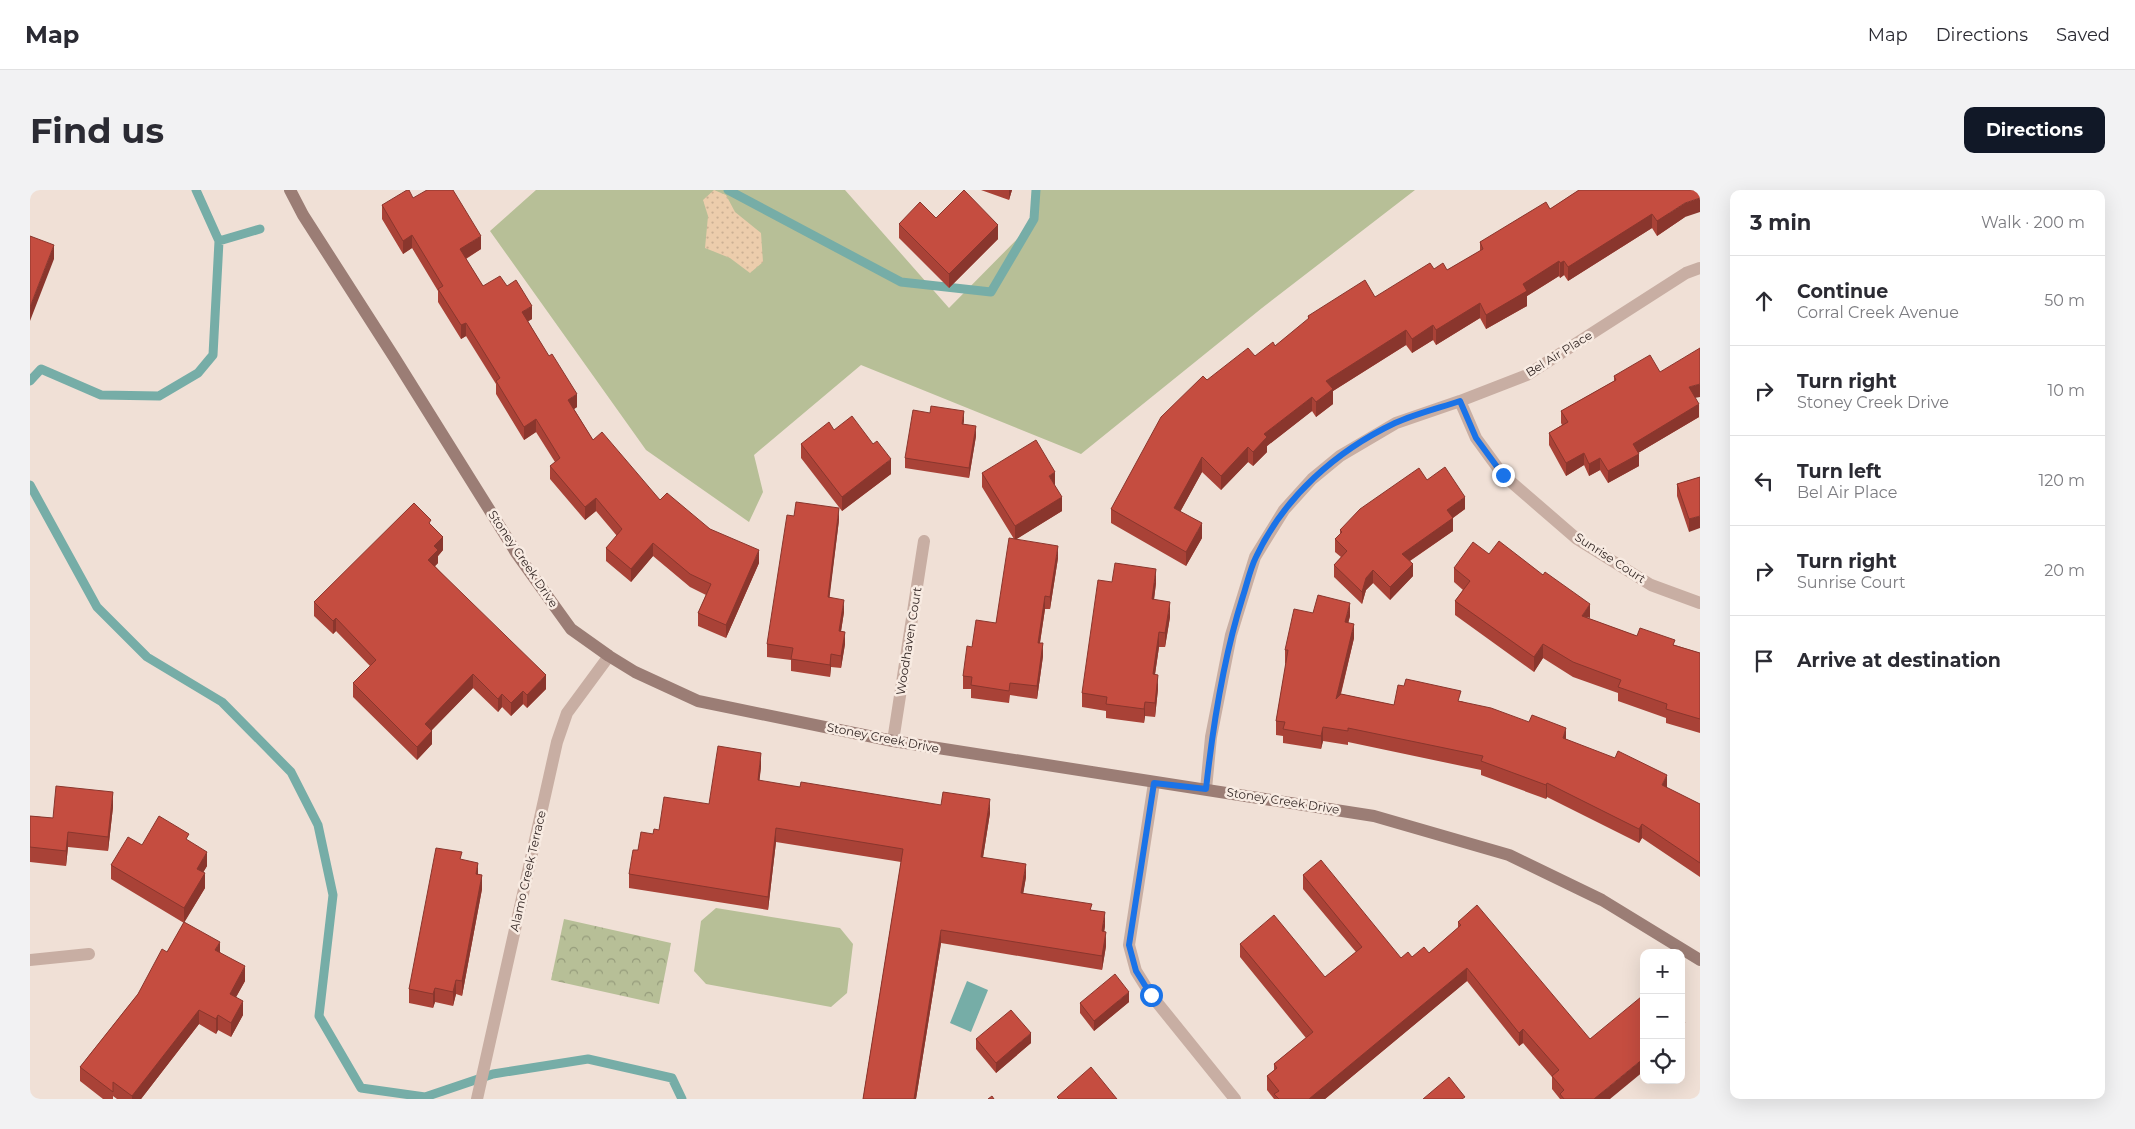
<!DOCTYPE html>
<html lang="en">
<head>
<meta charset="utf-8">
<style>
  body { margin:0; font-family:Montserrat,sans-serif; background:#f2f2f3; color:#2b2b33 }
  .controls { position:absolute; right:15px; bottom:15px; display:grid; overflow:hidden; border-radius:10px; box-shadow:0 5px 20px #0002 }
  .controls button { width:45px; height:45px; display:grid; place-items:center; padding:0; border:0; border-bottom:1px solid #e1e1e2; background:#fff; color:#2b2b33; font:25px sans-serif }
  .stop { position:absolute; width:15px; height:15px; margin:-11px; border:4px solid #1a73e8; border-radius:50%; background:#fff }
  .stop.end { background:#1a73e8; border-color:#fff; box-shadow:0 1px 5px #0008 }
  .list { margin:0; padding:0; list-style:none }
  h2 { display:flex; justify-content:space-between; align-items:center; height:65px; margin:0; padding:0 20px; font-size:21px }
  h2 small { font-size:16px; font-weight:400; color:#7c7c81 }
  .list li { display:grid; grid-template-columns:32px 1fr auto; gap:15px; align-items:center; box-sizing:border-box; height:90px; padding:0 20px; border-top:1px solid #e1e1e2 }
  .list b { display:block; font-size:19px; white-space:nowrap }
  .list p { margin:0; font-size:16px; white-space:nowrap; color:#7c7c81 }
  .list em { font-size:16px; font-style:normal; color:#7c7c81 }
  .icon { flex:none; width:28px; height:28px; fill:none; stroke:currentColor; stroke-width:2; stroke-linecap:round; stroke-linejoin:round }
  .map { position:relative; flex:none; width:1670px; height:909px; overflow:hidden; border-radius:10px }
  header { display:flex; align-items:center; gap:30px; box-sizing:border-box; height:70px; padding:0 25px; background:#fff; border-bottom:1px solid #e1e1e2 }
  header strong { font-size:24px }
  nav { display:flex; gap:28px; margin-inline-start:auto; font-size:18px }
  .intro { display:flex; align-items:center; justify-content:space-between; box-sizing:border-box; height:120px; padding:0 30px }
  h1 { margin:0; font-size:35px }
  .button { padding:12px 22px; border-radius:10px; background:#111827; color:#fff; font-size:18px; font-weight:700 }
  main { display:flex; gap:30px; padding:0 30px }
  aside { flex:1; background:#fff; border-radius:10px; box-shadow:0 5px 20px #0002 }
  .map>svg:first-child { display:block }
  .green { fill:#b7bf97 }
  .sand { fill:url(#sand-dots) }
  .park { fill:url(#park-crowns) }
  .water { fill:#76ada7 }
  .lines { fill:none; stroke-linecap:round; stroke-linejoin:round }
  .stream { stroke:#76ada7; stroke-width:9 }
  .street { stroke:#c8aea3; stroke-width:12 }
  .secondary { stroke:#9b7d75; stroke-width:12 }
  .wall { fill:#a94237 }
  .shaded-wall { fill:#8a362d }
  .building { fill:#c54d40; stroke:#8a362d }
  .route { stroke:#1a73e8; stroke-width:6 }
  .labels { text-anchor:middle; stroke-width:5; stroke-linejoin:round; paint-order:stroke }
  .street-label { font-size:12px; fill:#332725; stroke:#f8ebe2 }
</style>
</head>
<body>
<header>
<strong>Map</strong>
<nav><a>Map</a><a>Directions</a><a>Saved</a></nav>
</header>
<div class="intro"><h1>Find us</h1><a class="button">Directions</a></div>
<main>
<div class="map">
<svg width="1670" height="909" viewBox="0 0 1670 909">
  <defs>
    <pattern id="sand-dots" width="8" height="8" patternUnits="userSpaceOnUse" patternTransform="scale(1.25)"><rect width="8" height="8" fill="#eccdac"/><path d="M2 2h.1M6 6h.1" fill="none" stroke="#cbb094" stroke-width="1.8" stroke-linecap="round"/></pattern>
    <pattern id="park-crowns" width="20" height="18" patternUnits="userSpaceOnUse" patternTransform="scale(1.25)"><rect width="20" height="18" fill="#b7bf97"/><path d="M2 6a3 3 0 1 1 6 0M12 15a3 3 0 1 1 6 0" fill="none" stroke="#959b7b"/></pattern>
  </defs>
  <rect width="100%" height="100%" fill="#f0e0d6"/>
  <path class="green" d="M506,0H815L919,118L1002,34V0H1385L1232,118L1051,264L831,175L724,265L733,302L719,332L616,260L460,41Z
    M686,718L810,738L823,754L817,803L801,817L676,794L664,781L671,731Z"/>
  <path class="sand" d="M684,0L696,5L705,22L731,43L733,72L720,83L700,68L675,58L678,26L673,10Z"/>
  <path class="park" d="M534,729L641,753L629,814L521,790Z"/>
  <path class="water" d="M937,791L958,800L941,842L920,833Z"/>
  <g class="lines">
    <path class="stream" d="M698,0L871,92L961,102L1004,29L1006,0
      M189,51L230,39
      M0,191L11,179L71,205L129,206L168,183L183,165L189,51L166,0
      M0,295L67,417L117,467L192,512L261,582L288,635L303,705L289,826L331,898L395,907L463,884L558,869L642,888L652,909"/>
    <path class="street" d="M1430,211L1446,248L1473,285L1547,349L1621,395L1670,413
      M863,551L894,351
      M1124,593L1099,755L1106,781L1121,805L1205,909
      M1176,599L1181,547L1201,445L1225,367L1254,320L1282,289L1310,266L1366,233L1430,211L1497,185L1656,83L1670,78
      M0,770L59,764
      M447,909L527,552L537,523L579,466"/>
    <path class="secondary" d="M260,0L273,25L364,167L487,364L541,439L579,466L605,482L668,511L863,551L1344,626L1479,665L1572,710L1670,770"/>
  </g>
  <path class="wall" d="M951,0H982L979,10Z
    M1549,0L1655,27L1627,46L1622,38L1538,91L1534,85L1530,88L1529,86L1497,106V116L1456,139L1450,128L1406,155L1403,150L1382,163L1376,155L1303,201V214L1286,227L1282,221L1237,256V262L1223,276L1218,272L1191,300L1172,282L1150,322L1172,348L1156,376L1081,333V319L1177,190L1245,156L1278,130V126L1345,107L1404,79L1417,80L1450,61V52L1520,19Z
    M383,8L451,59L436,69L453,96H477L502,129L498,131L547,217L544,219L563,250L630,310L680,339L729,373L696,448L668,436V423L676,405L660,397L623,366L601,392L576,371V358L587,346L566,321L555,330L520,289V276L525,272L506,242L494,250L466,204V194L436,146L431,149L408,112V101L382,58L373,64L352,29V15Z
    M906,28L968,49L919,98L869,48V34Z
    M1630,182L1665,208L1669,227L1608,263L1609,276L1578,293L1570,280L1559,286L1554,275L1536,286L1519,255V243L1532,235L1531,233V221L1584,191V186Z
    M934,231L933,234L946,246L939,288L875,278V268Z
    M804,240L843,254L861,284L812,321L771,268V254Z
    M952,283L1025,296L1032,321L986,349L1028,368L1020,419H1015L1010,453L1013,466L1007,509L980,505L979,513L941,508V499H933V486L942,457L966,433L984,349L952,297Z
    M1670,287L1659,342L1647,306V294Z
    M1397,290L1435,319L1423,328V341L1380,371L1383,386L1360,410L1343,393L1336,400L1332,414L1304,387V375L1311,367L1305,362V349L1310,345V340Z
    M809,330L799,408L814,422L811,441L815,454L811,478L801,477L800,487L761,481V470L737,467V454Z
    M401,335L413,360L408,366V373L405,376L516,499L497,518L493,514L481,526L472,517L468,522L443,498L402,540V554L387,570L323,507V493L340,476L306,441L303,444L284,426V412Z
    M1459,364L1560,429L1607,446L1645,455L1670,463V543L1636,533V528L1588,511V503L1543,487L1513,468L1504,482L1425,425V411L1433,400L1424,392V378Z
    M1082,392L1126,393L1124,410L1140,427L1135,457H1129L1125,484L1128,499L1125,527L1115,526L1114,533L1076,528V521L1052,517V503Z
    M1283,423L1320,426L1318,433L1324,448L1311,504L1364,515L1431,511L1536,549L1670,614V687L1612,648L1609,653L1517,607L1516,609L1451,585V580L1318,552V555L1293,551L1291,559L1253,553V546L1246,545V531L1256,474L1255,473V460Z
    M731,577L729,591L770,597L960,623L953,667L996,687L993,703L1062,720L1075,736L1074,742L1076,756L1072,780L911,753L886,909H833L871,672L746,652L738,720L599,698V684L608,660L623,644L679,614Z
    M83,617L78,661L38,657L36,676L0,672V626L23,628Z
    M159,651L177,676L173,682L175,698L154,732L190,762L215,791L206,807L213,825L201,847L188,840L186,844L169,834L111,909H87L83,906V909H73L50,891V877L108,804L137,762L154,733L81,689V675L112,655Z
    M432,669L448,684L452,699L432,806L426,804L423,816L405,812L403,818L379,813V799Z
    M1273,685L1371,768L1382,767L1399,763L1428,738V732L1580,909H1530L1522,899V887L1493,853L1489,856L1437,791L1295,909H1244L1237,900V886L1244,880V874L1276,848L1210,767V754L1295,787L1326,762L1273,699Z
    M1099,812L1064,841L1050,823V813Z
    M946,849L1001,853L966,883L946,859Z"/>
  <path class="shaded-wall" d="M979,0H982L979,10Z
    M1670,8V22L1655,27L1627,46V31L1655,13Z
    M1622,24V38L1538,91V77Z
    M968,35V49L919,98V84Z
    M382,45V58L373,64V51Z
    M451,46V59L430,72V59Z
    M24,55V69L0,131V117Z
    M1529,71V86L1497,106V116L1456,139V125L1493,94Z
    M1534,71V85L1530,88V73Z
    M1450,113V128L1406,155V140Z
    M502,116V129L492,135V122Z
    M436,133V146L431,149V135Z
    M1403,135V150L1382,163V149Z
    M1376,140V155L1303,201V214L1286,227V212L1296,191Z
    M1670,194V207L1659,209V197Z
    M547,204V217L538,223V210Z
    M1282,207V221L1237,256V262L1223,276V262L1234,244Z
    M1669,214V227L1603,266V254Z
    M934,221V231L932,244V234Z
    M506,229V242L494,250V237Z
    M946,236V246L939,288V278Z
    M1218,257V272L1191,300V286Z
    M1554,263V275L1536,286V273Z
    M1609,264V276L1578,293V281Z
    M1172,267V282L1144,333V318Z
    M1570,268V280L1559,286V274Z
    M861,269V284L812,321V307Z
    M1025,282V296L1019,286Z
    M1032,307V321L985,350V336Z
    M1435,307V319L1417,332V320Z
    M566,308V321L555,330V317Z
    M809,318V330L798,420V407Z
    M1670,326V338L1659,342V329Z
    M1423,328V341L1372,376V364Z
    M1172,333V348L1156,376V362Z
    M413,347V360L408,366V373L398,383V370L404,356Z
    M623,353V366L601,392V379Z
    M1028,356V368L1020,419V407Z
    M729,360V373L696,448V435Z
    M1383,374V386L1360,410V397Z
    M1126,379V393L1122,424V409Z
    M1343,380V393L1336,400L1332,414V402L1336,388Z
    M1015,406V419L1008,465V453Z
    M814,410V422L809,454V441Z
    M1140,412V427L1135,457V443Z
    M1320,413V426L1315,446V432Z
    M1560,414V428L1552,426Z
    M306,428V441L303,444V431Z
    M1324,434V448L1306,523V509Z
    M815,442V454L811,478V466Z
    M1129,442V457L1123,498V484Z
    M1013,453V466L1007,509V496Z
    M1513,454V468L1504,482V467Z
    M801,464V477L800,487V475Z
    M443,484V498L395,547V534Z
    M516,485V499L497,518V505Z
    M1128,485V499L1125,527V513Z
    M493,501V514L481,526V513Z
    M472,504V517L468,522V509Z
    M1115,512V526L1114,533V519Z
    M1293,537V551L1291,559V546Z
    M1536,538V552L1533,548Z
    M402,541V554L387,570V557Z
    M731,563V577L728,604V590Z
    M1637,585V599L1632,595Z
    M1517,593V607L1516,609V595Z
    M83,602V617L78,661V647Z
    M960,609V623L951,680V667Z
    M1612,634V648L1609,653V639Z
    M746,638V652L738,720V707Z
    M38,642V657L36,676V661Z
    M177,662V676L167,693V679Z
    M448,673V687L446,684Z
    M996,674V687L991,717V703Z
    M175,683V698L154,733V718Z
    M452,685V699L432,806V791Z
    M1075,722V736L1072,755V741Z
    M911,740V753L886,909H884Z
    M1076,742V756L1072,780V766Z
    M190,752V766L185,760Z
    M215,776V791L200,818V804Z
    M1437,778V791L1295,909H1279Z
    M426,790V804L423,816V802Z
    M405,798V812L403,818V804Z
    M1099,802V812L1064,841V831Z
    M213,811V825L201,847V833Z
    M169,820V834L111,909H102V906Z
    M188,825V840L186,844V829Z
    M1655,833V846L1651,850V836Z
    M1493,839V853L1489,856V843Z
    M1001,843V853L966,883V873Z
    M1614,868V881L1580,909H1564Z"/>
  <path class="building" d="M377,0H379L383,8L397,0H423L451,46L430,59L453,96L470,86L477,96L486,90L502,116L492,122L519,166L522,164L547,204L538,210L563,250L572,242L630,310L637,303L680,339L729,360L696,435L668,423L681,394L660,384L623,353L601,379L576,358L592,339L566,308L555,317L520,276L530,268L506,229L494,237L466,191L470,188L436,133L431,135L408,99L413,96L382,45L373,51L352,15Z
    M934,0L968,35L919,84L869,34L890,12L906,28Z
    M1549,0H1670V8L1655,13L1627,31L1622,24L1538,77L1534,71L1530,73L1529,71L1493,94L1497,101L1456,125L1450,113L1406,140L1403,135L1382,149L1376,140L1296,191L1303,199L1286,212L1282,207L1234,244L1237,247L1223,262L1218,257L1191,286L1172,267L1144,318L1172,333L1156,362L1081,319L1131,227L1173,186L1177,190L1218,158L1225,166L1243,152L1245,156L1279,128L1278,126L1335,90L1345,107L1400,73L1404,79L1413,73L1417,80L1453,59L1450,52L1516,12L1520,19Z
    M0,46L24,55L0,117Z
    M1670,158V194L1659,197L1669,214L1603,254L1609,264L1578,281L1570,268L1559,274L1554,263L1536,273L1519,243L1538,232L1531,221L1586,190L1584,186L1620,165L1630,182Z
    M901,216L934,221L932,234L946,236L939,278L875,268L883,220L900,223Z
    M822,226L843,254L847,251L861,269L812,307L771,254L799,232L804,240Z
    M1006,250L1025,282L1019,286L1032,307L985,336L952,283Z
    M1415,277L1435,307L1417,320L1423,328L1372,364L1383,374L1360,397L1343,380L1336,388L1332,402L1304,375L1317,361L1305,349L1312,342L1310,340L1330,319L1389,278L1397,290Z
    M1670,287V326L1659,329L1647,294Z
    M766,312L809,318L798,407L814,410L809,441L815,442L811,466L801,464L800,475L761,469L763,458L737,454L757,325L764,326Z
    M384,313L401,330L399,333L413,347L404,356L408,360L398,370L516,485L497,505L493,501L481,513L472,504L468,509L443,484L395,534L402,541L387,557L323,493L346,470L306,428L303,431L284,412Z
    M979,348L1028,356L1020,407L1015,406L1008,453H1013L1007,496L980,493L979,501L941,495L942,487L933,486L937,456L942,457L946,430L966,433Z
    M1469,351L1513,385L1515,382L1560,414L1552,426L1607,446L1610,438L1645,450L1643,455L1670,463V529L1636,519L1637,514L1588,497L1591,490L1543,472L1513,454L1504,467L1425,411L1440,391L1424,378L1443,352L1459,364Z
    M1085,373L1126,379L1122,409L1140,412L1135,443L1129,442L1123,484L1128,485L1125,513L1115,512L1114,519L1076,514L1077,507L1052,503L1068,390L1082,392Z
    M1288,405L1320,413L1315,432L1324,434L1306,509L1311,504L1364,515L1368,495L1374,496L1376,489L1431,501L1428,511L1461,518L1499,532L1502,525L1536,538L1533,548L1585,568L1588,561L1637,585L1632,595L1670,614V673L1612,634L1609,639L1517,593L1516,595L1451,571L1453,566L1318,538V541L1293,537L1291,546L1253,539L1255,532L1246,531L1258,460H1255L1264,419L1283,423Z
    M688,556L731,563L728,590L770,597L771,592L911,615L913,602L960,609L951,667L996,674L991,703L1062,714L1060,720L1075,722L1072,741L1076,742L1072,766L911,740L884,909H833L873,659L746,638L738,707L599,684L603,660H608L611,642L623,644L624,639L629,640L634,607L679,614Z
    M26,596L83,602L78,647L38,642L36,661L0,657V626L23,628Z
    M129,626L159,644L156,649L177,662L167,679L175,683L154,718L81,675L98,647L112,655Z
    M406,658L432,662L430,669L448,673L446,684L452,685L432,791L426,790L423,802L405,798L403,804L379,799Z
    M1291,670L1371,768L1378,762L1382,767L1394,757L1399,763L1431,735L1428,732L1447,715L1560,849L1611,807L1614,811V868L1564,909H1534L1530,904L1534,900L1522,886L1529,880L1493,839L1489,843L1437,778L1279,909H1249L1244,904L1249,901L1237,886L1247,878L1244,874L1283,842L1210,754L1244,725L1295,787L1332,757L1273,685Z
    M154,732L190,752L185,760L215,776L200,804L213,811L201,833L188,825L186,829L169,820L102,906L83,892V902L50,877L108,804L132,759L137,762Z
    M1085,784L1099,802L1064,831L1050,813Z
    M981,820L1001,843L966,873L946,849Z
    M1651,828L1655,833L1651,836Z
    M1061,877L1087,909H1029L1027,907Z
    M1419,887L1435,907L1432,909H1393Z
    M962,906L964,909H958Z"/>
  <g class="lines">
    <path class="route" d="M1121,805L1106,781L1099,755L1124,593L1176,599C1183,534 1193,469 1213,406C1217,394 1220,379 1226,367C1254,307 1306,261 1365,233C1385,224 1409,218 1430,211L1446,248L1473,285"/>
  </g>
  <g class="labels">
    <g class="street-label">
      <text transform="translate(1529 164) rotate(-32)" y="4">Bel Air Place</text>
      <text transform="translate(1580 368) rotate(33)" y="4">Sunrise Court</text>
      <text transform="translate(493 369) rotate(56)" y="4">Stoney Creek Drive</text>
      <text transform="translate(879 451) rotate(-81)" y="4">Woodhaven Court</text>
      <text transform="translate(853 548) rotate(11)" y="4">Stoney Creek Drive</text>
      <text transform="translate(1253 611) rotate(9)" y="4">Stoney Creek Drive</text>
      <text transform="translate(498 681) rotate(-77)" y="4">Alamo Creek Terrace</text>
    </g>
  </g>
</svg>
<div class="controls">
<button>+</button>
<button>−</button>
<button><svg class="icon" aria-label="locate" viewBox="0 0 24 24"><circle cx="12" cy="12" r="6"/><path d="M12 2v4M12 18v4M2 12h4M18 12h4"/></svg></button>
</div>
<div class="stop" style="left:1121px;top:805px"></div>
<div class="stop end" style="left:1473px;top:285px"></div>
</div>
<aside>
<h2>3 min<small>Walk · 200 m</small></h2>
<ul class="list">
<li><svg class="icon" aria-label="ahead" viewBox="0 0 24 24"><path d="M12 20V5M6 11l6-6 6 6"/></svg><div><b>Continue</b><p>Corral Creek Avenue</p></div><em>50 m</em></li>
<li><svg class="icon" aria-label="right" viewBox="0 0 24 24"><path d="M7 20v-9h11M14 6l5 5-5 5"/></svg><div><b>Turn right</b><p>Stoney Creek Drive</p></div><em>10 m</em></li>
<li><svg class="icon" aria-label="left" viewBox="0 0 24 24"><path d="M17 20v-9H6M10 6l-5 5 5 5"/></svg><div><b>Turn left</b><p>Bel Air Place</p></div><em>120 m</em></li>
<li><svg class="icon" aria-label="right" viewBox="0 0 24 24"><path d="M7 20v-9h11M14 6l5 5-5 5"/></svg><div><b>Turn right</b><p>Sunrise Court</p></div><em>20 m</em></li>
<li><svg class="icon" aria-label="arrive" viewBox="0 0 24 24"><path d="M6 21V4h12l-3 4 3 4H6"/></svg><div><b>Arrive at destination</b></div></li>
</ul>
</aside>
</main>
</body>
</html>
